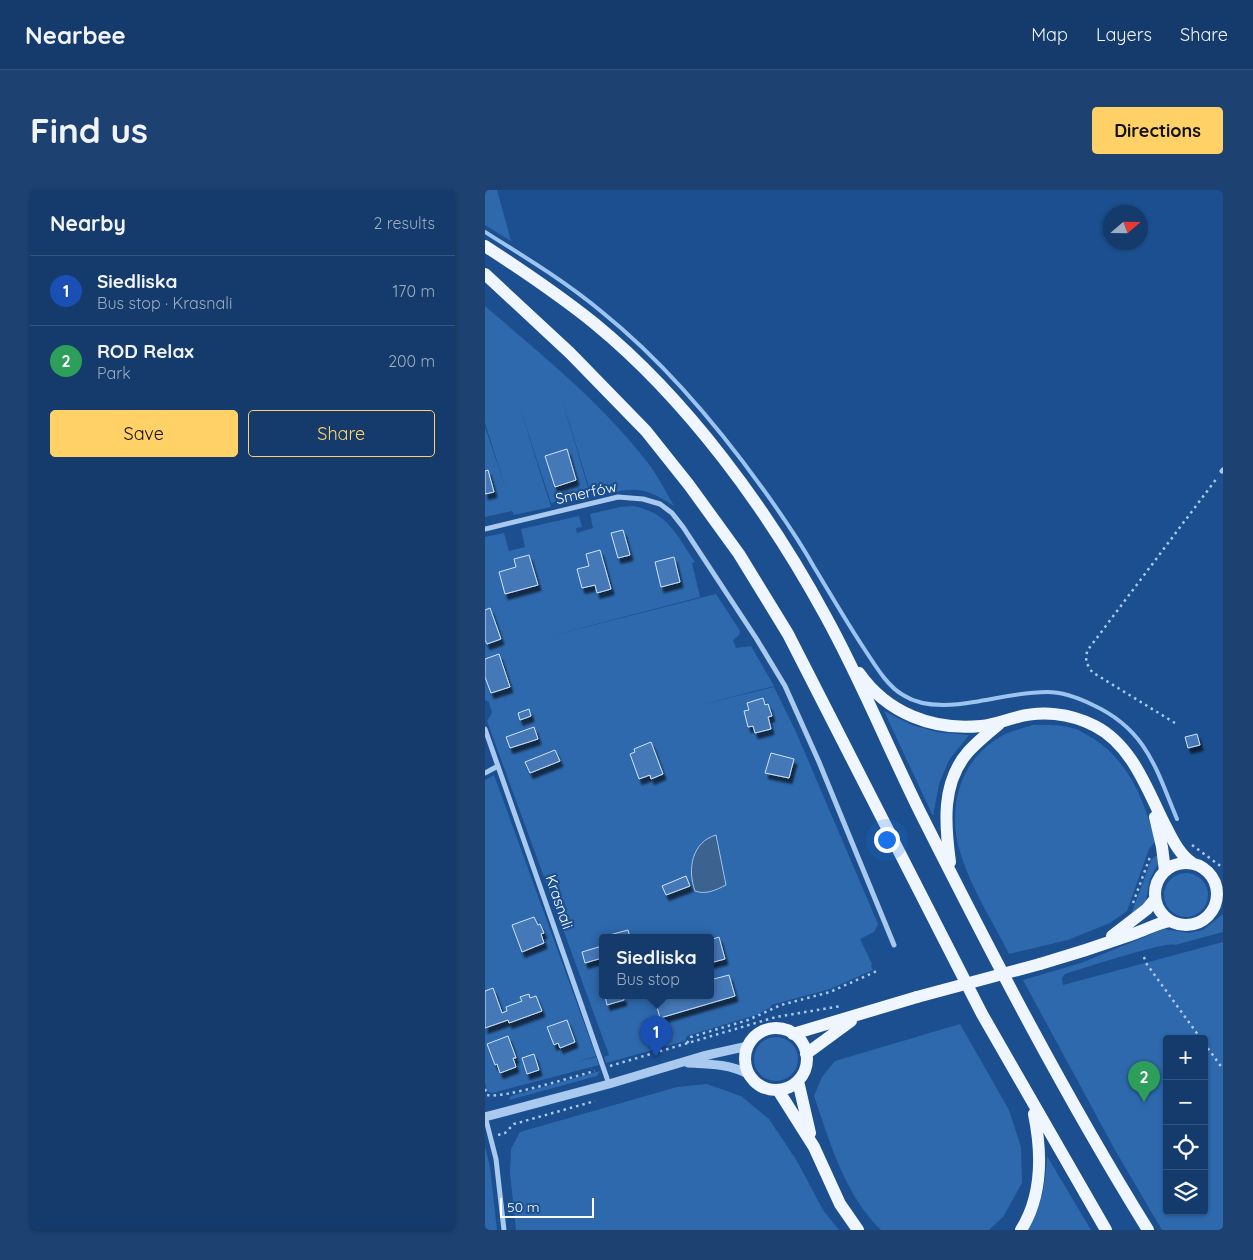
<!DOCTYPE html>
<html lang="en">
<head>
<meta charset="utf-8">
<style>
  body { margin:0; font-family:Quicksand,sans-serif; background:#1d4271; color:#f1f3f6 }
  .controls { position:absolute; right:15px; bottom:15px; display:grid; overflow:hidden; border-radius:5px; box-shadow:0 1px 4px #0004 }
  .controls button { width:45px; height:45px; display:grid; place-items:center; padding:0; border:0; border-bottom:1px solid #33557e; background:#143b6b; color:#f1f3f6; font:25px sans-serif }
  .compass { position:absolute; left:618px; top:15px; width:45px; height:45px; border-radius:50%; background:#143b6b; box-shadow:0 1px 4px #0004; rotate:70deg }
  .scale { position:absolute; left:15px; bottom:12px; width:94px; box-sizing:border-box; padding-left:5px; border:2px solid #fff; border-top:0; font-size:14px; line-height:18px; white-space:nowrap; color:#fff; -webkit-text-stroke:4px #1b4f8f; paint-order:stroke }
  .you { position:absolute; left:401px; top:649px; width:18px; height:18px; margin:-12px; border:4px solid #fff; border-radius:50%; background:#1a73e8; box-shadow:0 0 0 8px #1a73e833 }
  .badge { display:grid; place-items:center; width:32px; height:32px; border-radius:50%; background:#ffd166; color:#fff; font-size:16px; font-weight:700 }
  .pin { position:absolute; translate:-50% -41px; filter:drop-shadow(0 1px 2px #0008) }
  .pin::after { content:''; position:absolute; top:26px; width:18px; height:15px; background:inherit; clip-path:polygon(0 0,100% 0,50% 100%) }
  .popup { position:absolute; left:114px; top:744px; width:115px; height:65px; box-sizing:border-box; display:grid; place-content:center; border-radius:5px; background:#143b6b; filter:drop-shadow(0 1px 4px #0005); font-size:16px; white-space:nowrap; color:#9dadc1 }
  .popup b { font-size:19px; color:#f1f3f6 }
  .popup::after { content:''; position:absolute; left:50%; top:100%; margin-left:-10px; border:10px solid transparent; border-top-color:#143b6b }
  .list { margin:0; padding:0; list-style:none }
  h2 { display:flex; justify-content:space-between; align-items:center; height:65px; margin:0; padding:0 20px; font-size:21px }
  h2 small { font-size:16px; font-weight:400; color:#9dadc1 }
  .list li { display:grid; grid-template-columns:32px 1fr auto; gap:15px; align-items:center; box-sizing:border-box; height:70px; padding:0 20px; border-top:1px solid #33557e }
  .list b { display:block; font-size:19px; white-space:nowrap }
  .list p { margin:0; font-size:16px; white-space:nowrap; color:#9dadc1 }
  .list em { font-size:16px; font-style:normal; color:#9dadc1 }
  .actions { display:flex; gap:10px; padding:15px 20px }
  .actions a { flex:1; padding:11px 0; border:1px solid #ffd166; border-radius:5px; text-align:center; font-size:18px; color:#ffd166 }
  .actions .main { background:#ffd166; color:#111 }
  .icon { flex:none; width:28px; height:28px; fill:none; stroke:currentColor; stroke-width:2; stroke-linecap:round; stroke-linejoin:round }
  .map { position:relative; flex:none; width:738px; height:1040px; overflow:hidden; border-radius:5px }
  header { display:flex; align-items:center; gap:30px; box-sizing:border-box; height:70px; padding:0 25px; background:#143b6b; border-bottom:1px solid #33557e }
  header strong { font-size:24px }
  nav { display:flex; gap:28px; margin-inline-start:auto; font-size:18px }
  .intro { display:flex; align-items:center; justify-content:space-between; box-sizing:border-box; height:120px; padding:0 30px }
  h1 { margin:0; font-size:35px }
  .button { padding:12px 22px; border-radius:5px; background:#ffd166; color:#111; font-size:18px; font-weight:700 }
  main { display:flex; gap:30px; padding:0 30px }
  aside { flex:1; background:#143b6b; border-radius:5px; box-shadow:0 1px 4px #0004 }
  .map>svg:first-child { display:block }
  .green { fill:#2e69ad; fill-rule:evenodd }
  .water { fill:#3c6290; stroke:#9cc4f0 }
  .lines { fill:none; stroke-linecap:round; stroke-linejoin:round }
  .stream { stroke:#9cc4f0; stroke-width:4 }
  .building { fill:#4478b7; stroke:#cfe3fa; filter:url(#shadow) }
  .path { stroke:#a9c9ee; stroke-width:2.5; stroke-dasharray:2.5 4; stroke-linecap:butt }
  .minor { stroke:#a9c9ee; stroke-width:5 }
  .tertiary { stroke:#a9c9ee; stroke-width:9 }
  .primary { stroke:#f0f6ff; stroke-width:12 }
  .primary-bridge { stroke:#f0f6ff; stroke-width:12 }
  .labels { text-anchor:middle; stroke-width:4.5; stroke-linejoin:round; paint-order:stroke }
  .street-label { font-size:15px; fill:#fff; stroke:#1b4f8f }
</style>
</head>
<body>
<header>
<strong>Nearbee</strong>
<nav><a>Map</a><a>Layers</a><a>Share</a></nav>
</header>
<div class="intro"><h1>Find us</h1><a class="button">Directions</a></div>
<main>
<aside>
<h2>Nearby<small>2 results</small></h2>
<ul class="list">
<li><span class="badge" style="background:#1a4fb4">1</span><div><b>Siedliska</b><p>Bus stop · Krasnali</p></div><em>170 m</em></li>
<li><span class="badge" style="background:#2e9e5b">2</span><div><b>ROD Relax</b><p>Park</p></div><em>200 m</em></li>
</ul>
<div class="actions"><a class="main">Save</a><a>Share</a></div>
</aside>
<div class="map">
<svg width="738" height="1040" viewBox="0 0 738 1040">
  <defs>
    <filter id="shadow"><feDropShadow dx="3" dy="5.5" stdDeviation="1" flood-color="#0009"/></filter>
  </defs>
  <rect width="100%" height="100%" fill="#1b4f8f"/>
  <path class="green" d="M0,0H12L26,51L0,35Z
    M0,116C57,165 117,213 163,273C173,286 181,302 189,316C154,293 145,299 107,307L76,206L105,304L66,313L34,215L66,317L29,325L27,321L0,327V237L21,299L0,233Z
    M148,316C184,323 191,345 210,372L207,373L215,407L58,448L231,404L255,441L254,445L248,450L251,458L266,456L289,496L220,514L289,497L311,542L393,734L389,742L375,749L387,774L386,776L388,780L345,799L286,815V817L271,825L202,846L200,851L121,873L119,867L124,865L2,531L7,523L4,512L0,510V347L19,343L24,361L40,357L36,339L94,326L97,337L91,338L92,343L108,338L105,324L135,317ZM117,748H225V806H117Z
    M399,521L427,535L452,542L484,545L464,570L454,594L448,626Z
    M548,535C562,535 577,534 591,539C595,540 600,544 604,546C643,568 660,611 670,652L664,659L642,721L625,733L583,750L524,764C508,732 487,700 476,665C462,624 472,575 510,550C521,542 535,539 548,535Z
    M9,585L111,866L92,872L111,867L114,875L7,903L2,901L0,893V590Z
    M674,665V672L665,689L661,710L658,717L646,725L666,670L669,667Z
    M679 705a22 22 0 1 1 44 0a22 22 0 1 1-44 0Z
    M738,724V742L690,755C681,751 597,779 580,784L577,788L578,795L738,752V1040H677L630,960L538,790L596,773L679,739L704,743L718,740ZM682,849H719V1021H682Z
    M475,834L524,920L536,957L537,993L518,1027L504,1040H396C360,1005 345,953 329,906L337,887L350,871Z
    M269 869a22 22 0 1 1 44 0a22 22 0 1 1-44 0Z
    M115,881L112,886L24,910L26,906Z
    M222,894L256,906L284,929L312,971L338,1020L354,1040H31L25,983L26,959L35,942L192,897Z
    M0,957L5,977L12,1040H0Z
    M562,966L606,1040H540C558,1013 560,997 562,966Z"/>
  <path class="water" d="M231,645L241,695C231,700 221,705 210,701C202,679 207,652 231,645Z"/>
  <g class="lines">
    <path class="stream" d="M0,42C40,67 81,92 117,122C179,172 232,235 278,299C296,324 314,350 329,377C346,405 362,433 380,460C390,475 402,496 418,505C438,518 467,516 489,512C514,508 537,502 562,502C578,502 594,508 608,515C662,540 671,579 692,629"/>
  </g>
  <path class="building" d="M82,259L91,290L70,297L60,266Z
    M3,280L9,302L0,304V281Z
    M138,340L145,365L133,368L126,343Z
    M115,360L126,399L112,403L110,395L97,398L92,379L104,376L101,364Z
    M44,365L53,395L20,404L14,382L31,377L29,369Z
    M189,367L195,392L176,397L170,372Z
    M5,418L16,449L2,454L0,450V420Z
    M14,464L25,497L6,503L0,487V469Z
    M278,508L280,515L283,514L287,526L283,527L286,539L270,543L268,536L263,537L259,521L264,520L262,513Z
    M44,519L46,526L35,530L33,523Z
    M49,537L53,549L25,558L21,547Z
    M712,544L715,555L703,558L700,547Z
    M166,552L178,584L166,589L165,585L154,589L145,564L150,562L149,559Z
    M70,560L75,571L45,583L40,572Z
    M286,563L309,569L304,588L280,583Z
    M201,686L205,696L181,705L177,696Z
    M49,727L53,735L55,734L59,743L56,744L59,753L37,762L27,735Z
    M143,740L145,747L117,748V747Z
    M234,747L240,769L225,773V750Z
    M117,756V768L100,773L97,762Z
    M244,785L250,806L175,828L169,806H225V790Z
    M8,798L17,823L22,821L21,817L37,811L35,807L44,804L45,808L51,806L57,821L24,833L23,830L0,838V801Z
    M120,806H138L139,810L122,815Z
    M82,830L90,852L75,858L73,853L69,855L62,837Z
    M23,846L31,868H28L31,877L15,883L12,874L10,875L2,854Z
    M49,864L54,880L42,884L37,868Z"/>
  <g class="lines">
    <path class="path" d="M690,533L607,482L601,472L602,461L732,288
      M707,655L738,678
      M648,713L665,667
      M659,767L661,773L716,849
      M202,853L206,847L263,830L296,815L345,802L392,781
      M719,853L738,879
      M125,876L291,827L356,816
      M0,899L2,905C18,909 90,886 110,881
      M13,945L20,943L29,934L110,911"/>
    <path class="minor" d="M737,281L738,280
      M0,339L133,307L158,309L175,314L187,323L198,337L271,448L300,496L334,572L409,755
      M0,539L124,894
      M0,583L13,576
      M0,926L11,969L19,1040"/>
    <path class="tertiary" d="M203,873C223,874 245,874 263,884
      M0,927L124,894L218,866L263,856"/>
    <path class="primary" d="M0,56C37,80 74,105 109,133C202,209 283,320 340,425C376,490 404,560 437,626C508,767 580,906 663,1040
      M0,84L85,163L161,241L204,295L254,364L303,444L497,824L621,1040
      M374,483C402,523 448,541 496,536C508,535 518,531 529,528C556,520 585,523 610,536C647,555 662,599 679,633C687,648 693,663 707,673
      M670,627L677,657L680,681
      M465,672C460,635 456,593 483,562C492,552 503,543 514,534
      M670 704a31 31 0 1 1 62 0a31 31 0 1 1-62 0Z
      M627,746L662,719L670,709
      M555,774C586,765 617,755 648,744C661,740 672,733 685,731
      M260 869a31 31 0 1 1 62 0a31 31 0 1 1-62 0Z
      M308,844L432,807
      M321,864L366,831
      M313,891L325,943
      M293,900L329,957L355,1014L373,1040
      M536,1040C558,1005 557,963 549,924"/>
    <path class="primary-bridge" d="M432,807L555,774"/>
  </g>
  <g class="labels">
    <g class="street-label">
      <text transform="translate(101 303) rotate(-12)" y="5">Smerfów</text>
      <text transform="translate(74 712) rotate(71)" y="5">Krasnali</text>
    </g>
  </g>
</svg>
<div class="controls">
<button>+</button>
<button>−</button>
<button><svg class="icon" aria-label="locate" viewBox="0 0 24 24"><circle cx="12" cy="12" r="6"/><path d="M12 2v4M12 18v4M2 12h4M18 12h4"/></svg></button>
<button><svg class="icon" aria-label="layers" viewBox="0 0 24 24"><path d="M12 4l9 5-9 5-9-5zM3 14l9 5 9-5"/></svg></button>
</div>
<svg class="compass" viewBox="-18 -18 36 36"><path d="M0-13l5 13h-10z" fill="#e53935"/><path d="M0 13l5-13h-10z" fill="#9dadc1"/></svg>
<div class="scale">50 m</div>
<div class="you"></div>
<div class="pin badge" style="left:171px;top:867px;background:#1a4fb4">1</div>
<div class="popup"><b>Siedliska</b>Bus stop</div>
<div class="pin badge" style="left:659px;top:912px;background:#2e9e5b">2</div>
</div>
</main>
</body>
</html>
